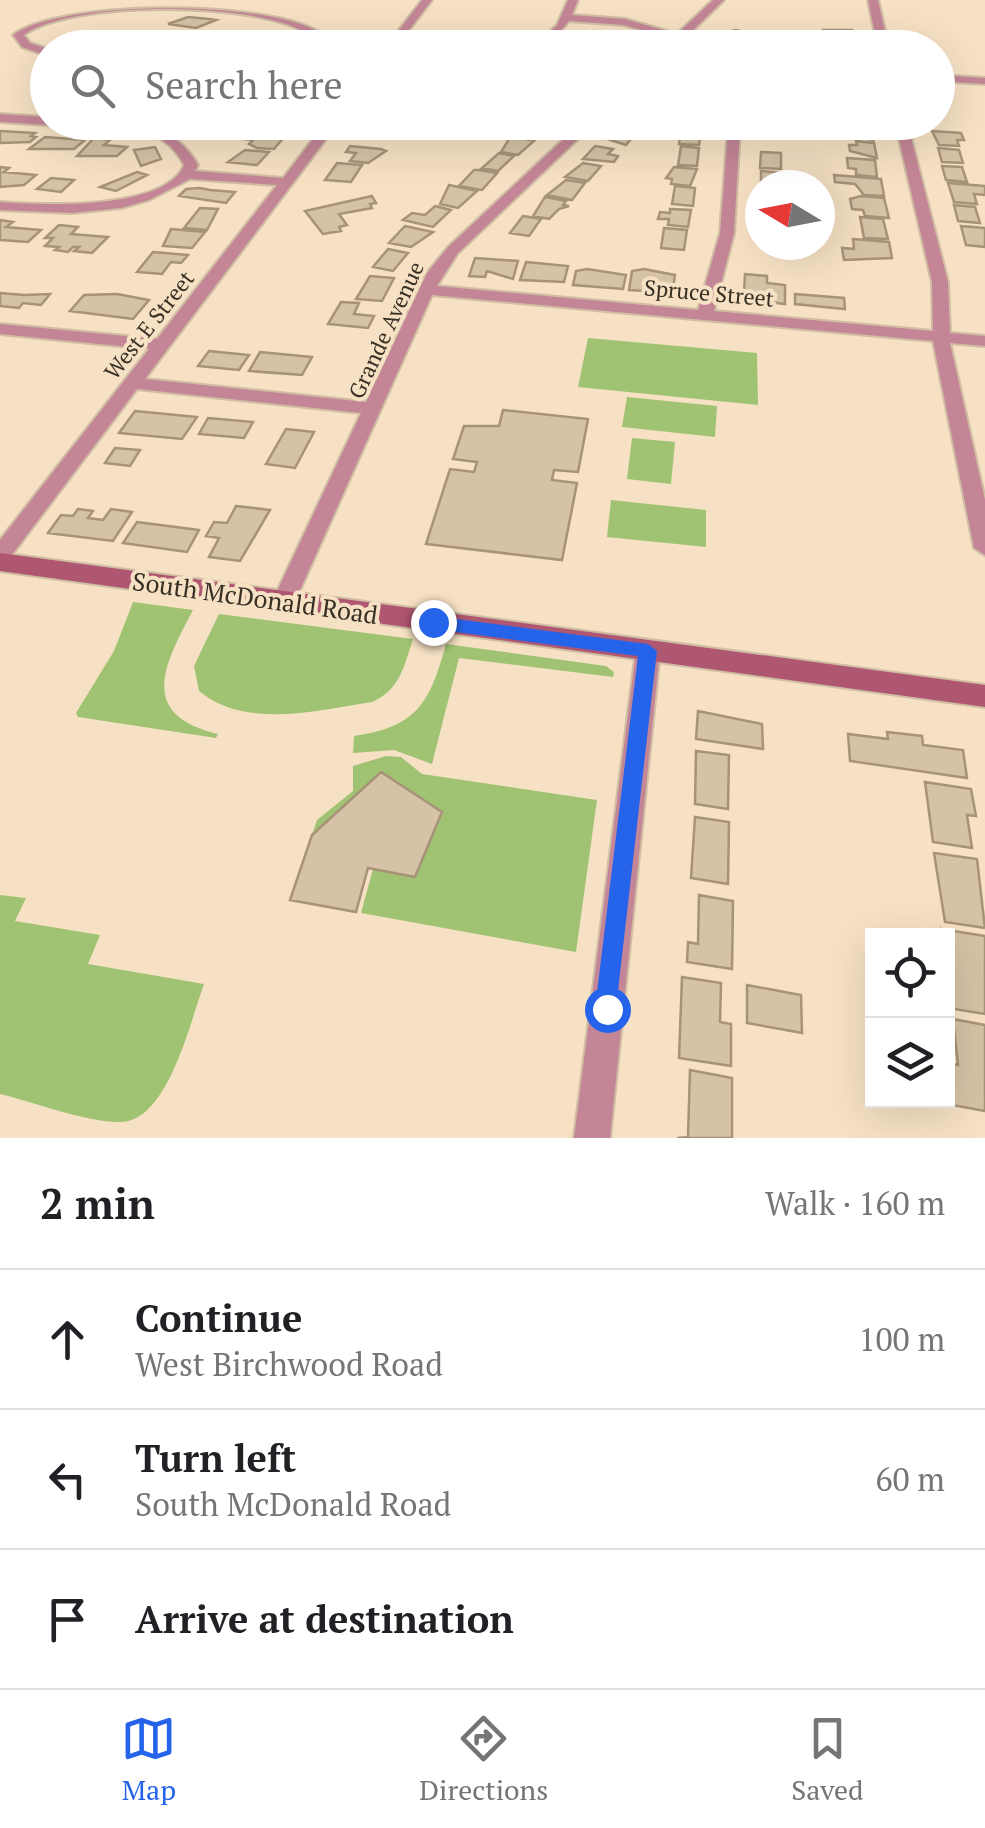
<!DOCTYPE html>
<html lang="en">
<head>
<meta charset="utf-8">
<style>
  body { margin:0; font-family:"PT Serif",serif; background:#f2f2f2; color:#202124 }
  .controls { position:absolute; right:30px; bottom:30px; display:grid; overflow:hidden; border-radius:0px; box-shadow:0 10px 40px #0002 }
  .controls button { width:90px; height:90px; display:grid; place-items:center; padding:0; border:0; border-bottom:2px solid #e0e0e0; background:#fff; color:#202124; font:50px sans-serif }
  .compass { position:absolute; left:745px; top:170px; width:90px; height:90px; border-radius:50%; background:#fff; box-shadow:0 10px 40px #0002; rotate:280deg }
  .stop { position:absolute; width:30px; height:30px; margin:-22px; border:8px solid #2563eb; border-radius:50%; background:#fff }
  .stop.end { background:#2563eb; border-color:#fff; box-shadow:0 2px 10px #0008 }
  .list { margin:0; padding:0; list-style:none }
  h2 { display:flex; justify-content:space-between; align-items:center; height:130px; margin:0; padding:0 40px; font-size:42px }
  h2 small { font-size:32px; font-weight:400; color:#757577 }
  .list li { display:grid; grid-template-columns:65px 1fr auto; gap:30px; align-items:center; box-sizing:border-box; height:140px; padding:0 40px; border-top:2px solid #e0e0e0 }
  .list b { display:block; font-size:38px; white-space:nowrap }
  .list p { margin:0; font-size:32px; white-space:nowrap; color:#757577 }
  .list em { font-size:32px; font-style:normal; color:#757577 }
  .icon { flex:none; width:55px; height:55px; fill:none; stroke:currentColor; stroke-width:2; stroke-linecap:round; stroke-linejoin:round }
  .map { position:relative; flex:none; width:985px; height:1138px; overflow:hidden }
  .search { position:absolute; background:#fff; box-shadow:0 10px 40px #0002; left:30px; right:30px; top:30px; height:110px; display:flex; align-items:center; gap:25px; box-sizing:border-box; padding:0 35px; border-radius:55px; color:#757577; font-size:38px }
  .sheet { height:550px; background:#fff }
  nav { display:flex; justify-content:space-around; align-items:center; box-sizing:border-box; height:140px; border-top:2px solid #e0e0e0; background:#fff; font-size:28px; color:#757577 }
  nav a { display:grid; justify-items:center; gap:5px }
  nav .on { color:#2563eb }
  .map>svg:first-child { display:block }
  .green { fill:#a0c373 }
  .building { fill:#d6c2a6; stroke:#a79378; stroke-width:2.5 }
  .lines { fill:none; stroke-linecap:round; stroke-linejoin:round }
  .street-casing { stroke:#d0bea4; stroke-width:4 }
  .secondary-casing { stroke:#d0bea4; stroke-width:4 }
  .street { fill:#c48696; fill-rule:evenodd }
  .secondary { fill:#af5671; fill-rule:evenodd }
  .route { fill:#2563eb }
  .labels { text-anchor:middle; stroke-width:8; stroke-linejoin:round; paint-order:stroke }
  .far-street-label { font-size:22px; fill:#383025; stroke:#f6e1c4 }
  .street-label { font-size:25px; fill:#383025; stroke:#f6e1c4 }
</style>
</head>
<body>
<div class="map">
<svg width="985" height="1138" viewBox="0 0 985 1138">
  <rect width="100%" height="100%" fill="#f6e1c4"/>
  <path class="green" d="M588,338L757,353L758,405L578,387Z
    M627,397L717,406L715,437L622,427Z
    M632,438L675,442L671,484L627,479Z
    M611,500L706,510V547L607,537Z
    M133,602L193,610C165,664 136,714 218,734L216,738L78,717L76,713L114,651Z
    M219,614L413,639C404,666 400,690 372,702C319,710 246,730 199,691L194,666Z
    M446,644L606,666L614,672L613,677L459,658L432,764L394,750L353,753L354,736C418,727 430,702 446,644Z
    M386,756L401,757L422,774L597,800L576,952L361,913L373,869L415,877L442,812L381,772L312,835L317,820L353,791V766Z
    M0,895L26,898L15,921L100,935L88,964L204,984C190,1022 168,1121 121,1122C88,1123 34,1102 0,1094Z"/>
  <path class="building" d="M188,17L209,19L216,20L196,28L168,24Z
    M736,30L748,33L739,37L747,40L739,44L709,36Z
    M823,30H852L853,36L824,39Z
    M622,33L629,35L649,38L639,48L624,46L619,43L623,39L617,38Z
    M88,37L105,40L127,38L115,48L76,46Z
    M534,122L550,125L531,138L514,135Z
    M682,122L702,123L699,145L679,144Z
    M850,125L867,126L873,140L842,134V130H850Z
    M617,130L636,133L626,145L604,138Z
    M0,131L35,133L31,136L36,137L30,142L0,143Z
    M932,131L961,133L964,140H957L959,146L939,145Z
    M241,132L285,136L274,149L257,148L249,144L253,140L235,138Z
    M45,137L85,140L74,149H29Z
    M517,137L534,141L518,155L501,152L509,139Z
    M94,138L110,140L104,145L127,147L117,156H77Z
    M856,141L874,143L877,158L850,151L849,145H857Z
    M350,146L381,149L386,151L368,163L350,161L356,153L346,152Z
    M595,146L613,149L608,154L618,156L614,162L583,159Z
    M681,146L699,148L697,166L678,165Z
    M155,147L161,159L141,166L134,150Z
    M938,148L959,150L963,163L942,162Z
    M245,150L269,152L257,165L228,162Z
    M761,152L781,153V169L760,168Z
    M499,153L514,156L498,171L482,168Z
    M847,158L875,160L877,177L856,175V169L848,168Z
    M337,163L362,165L351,182L325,180Z
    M583,163L601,166L588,181L565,177Z
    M942,166L962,167L967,182L946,180Z
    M0,167L9,168L4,172L36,175L24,185L0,187Z
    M674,167L697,169L690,186L671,184L672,179L666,178Z
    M474,170H479L497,173L482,190L459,186Z
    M761,171L781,173L788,185H761Z
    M137,172L147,175L116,191L100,187Z
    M834,175L881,179L884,196L864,195L855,184L835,182Z
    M51,178L74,180L61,192L37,189Z
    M566,180L585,183L572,200L547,195Z
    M948,183L985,186V195L974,194L977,204L954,202Z
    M449,185L477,191L458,208L440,204Z
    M675,186L695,188L693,206L672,204Z
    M200,188L210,190L235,192L226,203L179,196L186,189Z
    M372,196L376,203L370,204L372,208L339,214L347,225L339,227L341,231L323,234L305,211Z
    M861,196L884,198L889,218L865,216L863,210L852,209L850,199Z
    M545,197L566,201L563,205L569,206L559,209L549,219L533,216Z
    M954,205L975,207L980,223L958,221Z
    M435,206L451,210L433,227L403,220L412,213L425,215Z
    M200,208L218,209L207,230L184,228Z
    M670,209L691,210L688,227L668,225L669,219H658L660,212L670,213Z
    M523,216L541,219L529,236L510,233Z
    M860,217L883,219L888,239L864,238Z
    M0,220L13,222L6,227L41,230L28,242L0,240Z
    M59,225L78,227L71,234L108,237L92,253L74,251L79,247H73L68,252L55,250L59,247L45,246L53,238H45Z
    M405,226L433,232L411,247L389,243Z
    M961,226L985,228V247L966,245Z
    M664,228L687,230L684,250L661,248Z
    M171,229L205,232L192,248L163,246Z
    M853,239L889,242L892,258L844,260L842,248L854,249Z
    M388,249L408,253L393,271L373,267Z
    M153,252L188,255L181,263L171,262L162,274L137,272Z
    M475,258L518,261L513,279L487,271L485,277L469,276Z
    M526,262L568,266L564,282L520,280Z
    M587,269L626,275L623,289L573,285L576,271Z
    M644,269L675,275L672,294L646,286L645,291L629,290L632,271Z
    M745,274L767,276V283L785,285V304L759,301V293L744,292Z
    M370,276L394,278L382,301L356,299Z
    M0,293L24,295L50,294L41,305L23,303L19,308L0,306Z
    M117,294L149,300L133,319L70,311L84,295Z
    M795,294L844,298L845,309L795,304Z
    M341,302L359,303L354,314L374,316L368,328L328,324Z
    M209,351L249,355L239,370L198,366Z
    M260,352L312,357L302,375L249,371Z
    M503,410L588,419L578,472L554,470L552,480L577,483L562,560L426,544L450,469L474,472L477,462L453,459L464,426H499Z
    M135,411L197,417L182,439L119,433Z
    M208,418L253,422L244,438L199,434Z
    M286,429L314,432L295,468L266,464Z
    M115,448L140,450L130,466L105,463Z
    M236,506L270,510L240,561L209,557L219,538L206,536L214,522L227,523Z
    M78,509L93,511L88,518L103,520L111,509L132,512L113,541L48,533L61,515L73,516Z
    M137,522L199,530L187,552L123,543Z
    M698,711L762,724L763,749L696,739Z
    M887,732L922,736L923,745L963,750L967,778L850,761L848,734L888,739Z
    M696,751L729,755L728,809L695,804Z
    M381,772L442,812L415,877L368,868L356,912L290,900L312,835Z
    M925,782L971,789L976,816L967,815L972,848L933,842Z
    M695,817L729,822L728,884L691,878Z
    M934,853L977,859L985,928L945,922Z
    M699,895L733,901L732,969L687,962L688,942L698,944Z
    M941,929L985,936V1014L948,1008V936H942Z
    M682,977L721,983L720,1022L731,1024V1066L679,1058Z
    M747,985L801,995L802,1033L747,1023Z
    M953,1019L985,1025V1111L930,1101L948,1100V1063L958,1065Z
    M690,1070L732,1078V1138H677L688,1137Z"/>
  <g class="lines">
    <g class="street-casing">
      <path id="street" d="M422,0H432L399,43L425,48L313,44L308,41V34C257,1 71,0 24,35L30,43L48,49V56L22,47L13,35C59,0 262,0 317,31L318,38L389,43Z
        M568,0H578L572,15L625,19L677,34L713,0H724L686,37L717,48L681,42L676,48H667L672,39L624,25L569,21L546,48H534L557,25Z
        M868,0H878L889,48H878Z
        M938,75L985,78V84L938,81Z
        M0,114L48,117V122H53L48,125L0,122Z
        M64,122C115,122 170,115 198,165L195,171L283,178L326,122H339L145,379L366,402L427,273L448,247L582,122H596L458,253L437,286L698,310L720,233L728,129L724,122H737L740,129L734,233L714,311L933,331L932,282L895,122H907L948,282L950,333L985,336V346L950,343L985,500V555L974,548L933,341L432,295L292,608L284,610L272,602L361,413L137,389L8,560L0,563V540L149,349L0,334V324L157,339L277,185L190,179L149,200L121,208L72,213L0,210V202C41,205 165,211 184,165C155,110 105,143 64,122Z
        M648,642L657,645L660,651L610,1138H574L636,651L639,645Z"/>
    </g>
    <g class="secondary-casing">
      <path id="secondary" d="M0,553L985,685V707L0,571Z"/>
    </g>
    <use href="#street" class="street"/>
    <use href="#secondary" class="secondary"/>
  </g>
  <path class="route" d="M433,616L648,644L657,651L615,1017H598L595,1009L638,656L433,629L424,622Z"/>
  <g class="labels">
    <g class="far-street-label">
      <text transform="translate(709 293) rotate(5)" y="8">Spruce Street</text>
      <text transform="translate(149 325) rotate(-52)" y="8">West E Street</text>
      <text transform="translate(386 330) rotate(-65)" y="8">Grande Avenue</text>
    </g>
    <g class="street-label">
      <text transform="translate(255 598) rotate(8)" y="9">South McDonald Road</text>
    </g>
  </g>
</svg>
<div class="controls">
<button><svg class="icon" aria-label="locate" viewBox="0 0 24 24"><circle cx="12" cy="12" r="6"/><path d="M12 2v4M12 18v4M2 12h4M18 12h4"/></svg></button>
<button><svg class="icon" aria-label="layers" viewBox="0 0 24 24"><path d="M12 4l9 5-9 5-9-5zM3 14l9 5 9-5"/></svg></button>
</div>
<svg class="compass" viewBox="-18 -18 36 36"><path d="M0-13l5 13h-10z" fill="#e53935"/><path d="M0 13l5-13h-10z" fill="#757577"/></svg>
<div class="stop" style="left:607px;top:1009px"></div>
<div class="stop end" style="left:433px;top:622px"></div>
<div class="search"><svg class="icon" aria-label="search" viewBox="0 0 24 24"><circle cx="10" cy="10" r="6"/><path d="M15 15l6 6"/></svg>Search here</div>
</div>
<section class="sheet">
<h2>2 min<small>Walk · 160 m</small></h2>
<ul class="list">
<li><svg class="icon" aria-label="ahead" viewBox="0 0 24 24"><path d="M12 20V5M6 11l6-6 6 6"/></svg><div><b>Continue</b><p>West Birchwood Road</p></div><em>100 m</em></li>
<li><svg class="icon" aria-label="left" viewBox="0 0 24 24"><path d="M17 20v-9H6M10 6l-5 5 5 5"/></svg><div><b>Turn left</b><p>South McDonald Road</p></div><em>60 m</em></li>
<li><svg class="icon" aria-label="arrive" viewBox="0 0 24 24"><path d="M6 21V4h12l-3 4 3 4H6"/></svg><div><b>Arrive at destination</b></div></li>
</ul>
</section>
<nav>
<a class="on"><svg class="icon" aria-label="map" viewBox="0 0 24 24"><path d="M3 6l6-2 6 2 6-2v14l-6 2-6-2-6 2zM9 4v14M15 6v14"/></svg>Map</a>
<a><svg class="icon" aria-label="directions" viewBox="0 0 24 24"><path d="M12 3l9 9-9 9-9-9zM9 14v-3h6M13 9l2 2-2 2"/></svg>Directions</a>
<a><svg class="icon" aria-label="saved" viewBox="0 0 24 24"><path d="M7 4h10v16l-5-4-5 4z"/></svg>Saved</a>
</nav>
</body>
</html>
